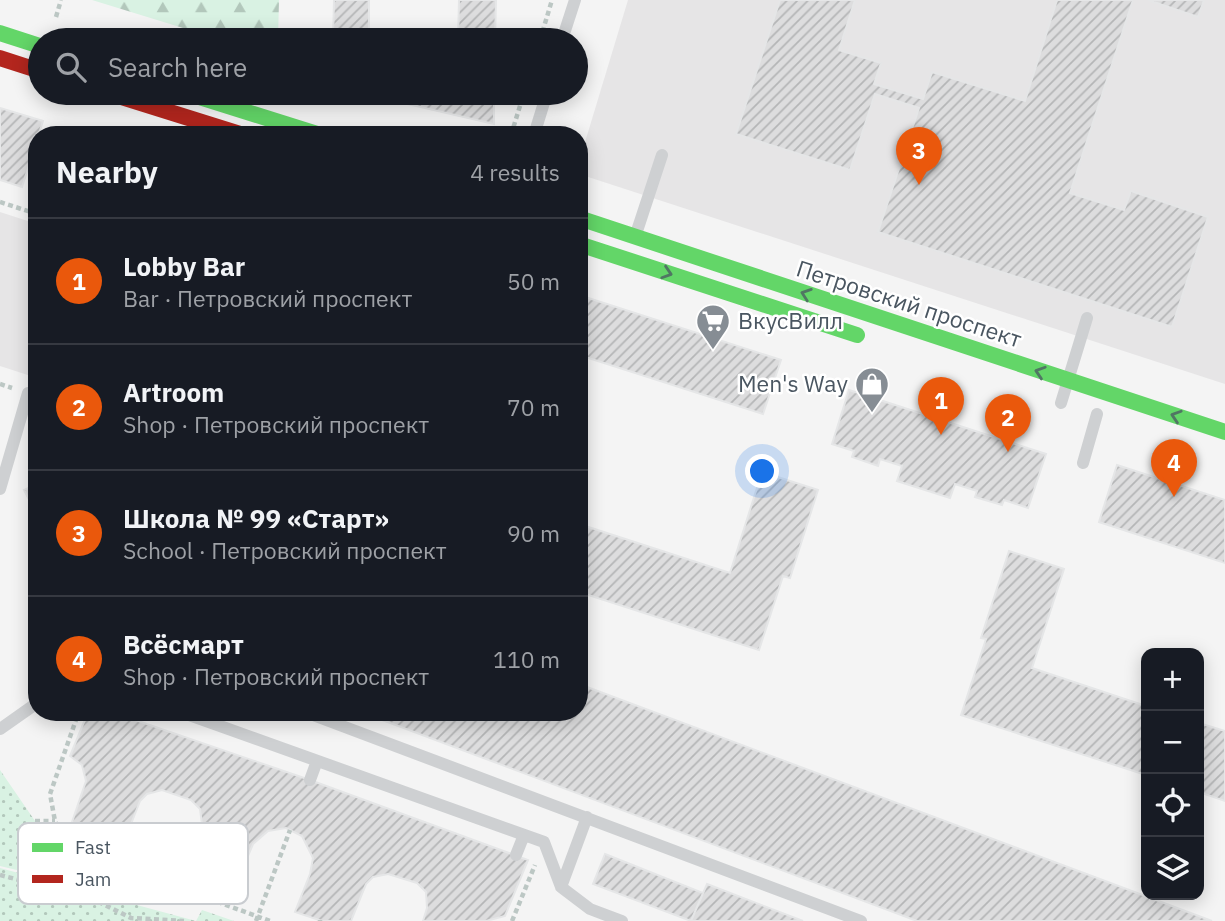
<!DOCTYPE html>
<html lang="en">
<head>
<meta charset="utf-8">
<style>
  body { margin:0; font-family:"IBM Plex Sans",sans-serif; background:#20242c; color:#f1f3f6 }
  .controls { position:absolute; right:21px; bottom:21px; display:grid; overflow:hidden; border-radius:14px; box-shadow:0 4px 18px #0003 }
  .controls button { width:63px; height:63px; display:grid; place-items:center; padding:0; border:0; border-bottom:2px solid #363941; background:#171b24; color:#f1f3f6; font:35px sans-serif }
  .you { position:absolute; left:763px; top:472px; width:24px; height:24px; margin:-18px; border:5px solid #fff; border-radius:50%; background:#1a73e8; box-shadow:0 0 0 10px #1a73e833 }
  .badge { display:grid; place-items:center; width:46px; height:46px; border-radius:50%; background:#ea580c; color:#fff; font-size:23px; font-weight:700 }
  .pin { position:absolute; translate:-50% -58px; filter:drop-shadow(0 2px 4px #0008) }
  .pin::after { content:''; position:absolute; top:37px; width:24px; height:21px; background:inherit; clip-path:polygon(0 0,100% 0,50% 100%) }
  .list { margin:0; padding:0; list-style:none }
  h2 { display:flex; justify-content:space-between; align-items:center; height:91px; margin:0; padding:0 28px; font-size:30px }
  h2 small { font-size:23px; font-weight:400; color:#9ea1a6 }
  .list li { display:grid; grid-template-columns:46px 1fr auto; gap:21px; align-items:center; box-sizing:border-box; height:126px; padding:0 28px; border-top:2px solid #363941 }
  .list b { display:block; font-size:26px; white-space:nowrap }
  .list p { margin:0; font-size:23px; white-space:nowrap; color:#9ea1a6 }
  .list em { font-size:23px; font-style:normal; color:#9ea1a6 }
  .icon { flex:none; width:38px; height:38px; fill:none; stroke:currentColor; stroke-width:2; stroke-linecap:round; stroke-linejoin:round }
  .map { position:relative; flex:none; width:1225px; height:921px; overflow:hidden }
  .search { position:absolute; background:#171b24; box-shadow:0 4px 18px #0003; left:28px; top:28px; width:560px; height:77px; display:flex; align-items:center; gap:18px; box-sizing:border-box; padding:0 24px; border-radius:38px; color:#9ea1a6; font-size:26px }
  .panel { position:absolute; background:#171b24; box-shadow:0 4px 18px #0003; left:28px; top:126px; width:560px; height:595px; border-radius:28px }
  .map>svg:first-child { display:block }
  .education { fill:#e6e5e6 }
  .forest { fill:url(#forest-firs) }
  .park { fill:url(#park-dots) }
  .building { fill:url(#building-hatch); stroke:#e5e6e7; stroke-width:2 }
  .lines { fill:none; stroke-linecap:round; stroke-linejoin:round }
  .path { stroke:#bcc7c4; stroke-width:4.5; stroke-dasharray:5 3.5; stroke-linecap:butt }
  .lane { stroke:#ced0d2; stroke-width:12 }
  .fast { stroke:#63d668; stroke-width:16 }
  .jam { stroke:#b3261e; stroke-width:16 }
  .oneway { stroke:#507663 }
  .labels { text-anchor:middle; stroke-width:5; stroke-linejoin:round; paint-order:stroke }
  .street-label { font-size:23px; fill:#4a5661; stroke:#fff }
  .poi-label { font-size:23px; fill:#4a5661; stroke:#fff; text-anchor:start }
  .key { fill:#fff; stroke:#c9ccd0; stroke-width:2 }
  .key-label { font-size:19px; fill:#4a5661 }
</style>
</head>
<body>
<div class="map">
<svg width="1225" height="921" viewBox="0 0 1225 921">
  <defs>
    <pattern id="forest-firs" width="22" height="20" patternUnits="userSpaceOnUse" patternTransform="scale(1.75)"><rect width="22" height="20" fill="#d9f2e3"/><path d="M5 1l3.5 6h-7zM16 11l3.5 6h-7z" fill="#b2c7bb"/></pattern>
    <pattern id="park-dots" width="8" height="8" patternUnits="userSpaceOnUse" patternTransform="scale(1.75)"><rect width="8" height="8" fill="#d9f2e3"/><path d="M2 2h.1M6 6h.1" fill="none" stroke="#b2c7bb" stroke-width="1.8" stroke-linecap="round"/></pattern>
    <pattern id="building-hatch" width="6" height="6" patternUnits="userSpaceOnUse" patternTransform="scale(1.75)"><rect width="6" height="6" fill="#ddddde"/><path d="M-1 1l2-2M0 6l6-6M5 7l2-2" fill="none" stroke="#b5b6b7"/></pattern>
  </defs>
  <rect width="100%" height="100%" fill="#f4f4f4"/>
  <path class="education" d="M628,0H1225V384L579,174V162Z
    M0,212L37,224V378L0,366Z"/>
  <path class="forest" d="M92,0H279L278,40H222Z"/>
  <path class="park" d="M0,770L57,853L46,877L0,866Z
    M0,868L196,921L202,910L234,921H0Z"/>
  <path class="building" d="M334,0H369V40H333Z
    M459,0H496L495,40H458Z
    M780,0H855L839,50L881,63L874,84L923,99L932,72L1025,101L1057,0H1133L1070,193L1124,210L1131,191L1208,217L1172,327L878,232L919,108L875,94L850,170L736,134Z
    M1148,0H1204L1198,17Z
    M360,93H494V124Z
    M0,108L43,121L22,187L0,180Z
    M579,295L781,360L763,414L579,355Z
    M849,390L1046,454L1028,508L1004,500L1002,505L975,497L977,491L955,484L950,498L897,481L902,466L880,459L878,466L852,457L854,451L832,444Z
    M1117,465L1225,500V563L1099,522Z
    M762,472L818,490L790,578L783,576L759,650L579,592V524L730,573Z
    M37,484V515L24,490Z
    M1009,551L1064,569L1032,668L1146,706V775L961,715L986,639L981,638Z
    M579,684L1212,921H917L361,712H579Z
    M88,712H112L310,780L528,860L505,916L486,921H423L427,908L426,892L417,883L388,874L373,877L366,884L351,921H322L295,912L310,874L313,858L302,836L286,828L268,831L253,844L234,889L185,871L202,825L200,809L191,800L162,790L147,794L140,801L122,847L70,828L86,781L82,765L70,756Z
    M1199,723L1225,731V801L1199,792Z
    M605,854L703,893L691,921L593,884Z
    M707,884L803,921H691Z"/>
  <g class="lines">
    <path class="path" d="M56,17L61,0
      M540,40L552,0
      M511,135L524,93
      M0,202L37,214
      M0,384L12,388
      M77,717L50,794L55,821L67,847L270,921
      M35,821H55
      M87,854L93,837
      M0,875L93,899L131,918L184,921
      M52,889L67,847
      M203,896L209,880
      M256,921L290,830
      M320,921V920
      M512,921L535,865"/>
    <path class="lane" d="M562,40L575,0
      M534,135L547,93
      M636,234L662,155
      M1061,403L1087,318
      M1083,463L1097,414
      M0,489L28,393
      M181,712L544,842L561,887
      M305,712L861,921
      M0,729L37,703
      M310,780L317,761
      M587,817L561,887L590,909L622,921
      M516,855L524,835"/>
    <path class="fast" d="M0,33L40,46
      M187,93L320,135
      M579,218L1225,432
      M579,244L857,335"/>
    <path class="jam" d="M0,58L40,71
      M109,93L243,135"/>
  </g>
  <defs><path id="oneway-chevron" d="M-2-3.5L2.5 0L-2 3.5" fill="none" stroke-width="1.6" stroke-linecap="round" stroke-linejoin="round" transform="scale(1.75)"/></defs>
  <g class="oneway">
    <use href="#oneway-chevron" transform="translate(667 273) rotate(18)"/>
    <use href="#oneway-chevron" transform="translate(806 294) rotate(-161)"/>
    <use href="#oneway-chevron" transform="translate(1040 372) rotate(-162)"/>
    <use href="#oneway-chevron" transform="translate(1176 416) rotate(-162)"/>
  </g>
  <defs>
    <g id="supermarket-pin" transform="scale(1.75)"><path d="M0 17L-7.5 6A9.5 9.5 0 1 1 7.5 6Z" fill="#868d94" stroke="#fff"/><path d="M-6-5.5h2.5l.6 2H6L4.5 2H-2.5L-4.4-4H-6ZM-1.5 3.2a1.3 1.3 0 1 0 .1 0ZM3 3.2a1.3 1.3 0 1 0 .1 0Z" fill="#fff"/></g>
    <g id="shop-pin" transform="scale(1.75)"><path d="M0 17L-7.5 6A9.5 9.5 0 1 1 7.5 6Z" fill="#868d94" stroke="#fff"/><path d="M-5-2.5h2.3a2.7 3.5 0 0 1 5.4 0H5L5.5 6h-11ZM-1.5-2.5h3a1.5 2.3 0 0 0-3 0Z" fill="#fff"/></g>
  </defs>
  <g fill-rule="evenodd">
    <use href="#supermarket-pin" x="713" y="321"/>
    <use href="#shop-pin" x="872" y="384"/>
  </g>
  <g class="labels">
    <g class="street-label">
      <text transform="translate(909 304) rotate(18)" y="8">Петровский проспект</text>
    </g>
    <g class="poi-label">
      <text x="738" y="329">ВкусВилл</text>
      <text x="848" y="392" text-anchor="end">Men's Way</text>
    </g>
  </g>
  <rect x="18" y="823" width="230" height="81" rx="10" class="key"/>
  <rect x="32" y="843" width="31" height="9" fill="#63d668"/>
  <rect x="32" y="875" width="31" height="8" fill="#b3261e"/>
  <g class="key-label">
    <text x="75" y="854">Fast</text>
    <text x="75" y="886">Jam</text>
  </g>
</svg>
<div class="controls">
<button>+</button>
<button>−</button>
<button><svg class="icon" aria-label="locate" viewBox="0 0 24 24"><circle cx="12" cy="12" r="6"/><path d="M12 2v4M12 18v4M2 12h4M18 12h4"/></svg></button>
<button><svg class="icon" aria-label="layers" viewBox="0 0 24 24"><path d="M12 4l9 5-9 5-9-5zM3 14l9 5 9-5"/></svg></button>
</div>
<div class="you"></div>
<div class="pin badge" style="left:941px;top:435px">1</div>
<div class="pin badge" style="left:1008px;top:452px">2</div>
<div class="pin badge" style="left:919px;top:185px">3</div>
<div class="pin badge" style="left:1174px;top:497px">4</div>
<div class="search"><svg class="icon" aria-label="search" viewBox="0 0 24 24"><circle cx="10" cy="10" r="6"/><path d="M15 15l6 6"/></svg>Search here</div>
<section class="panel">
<h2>Nearby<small>4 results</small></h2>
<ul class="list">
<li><span class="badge">1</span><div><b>Lobby Bar</b><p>Bar · Петровский проспект</p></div><em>50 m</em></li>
<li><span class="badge">2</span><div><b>Artroom</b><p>Shop · Петровский проспект</p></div><em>70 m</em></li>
<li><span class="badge">3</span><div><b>Школа № 99 «Старт»</b><p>School · Петровский проспект</p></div><em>90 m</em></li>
<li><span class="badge">4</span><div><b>Всёсмарт</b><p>Shop · Петровский проспект</p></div><em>110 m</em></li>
</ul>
</section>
</div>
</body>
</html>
